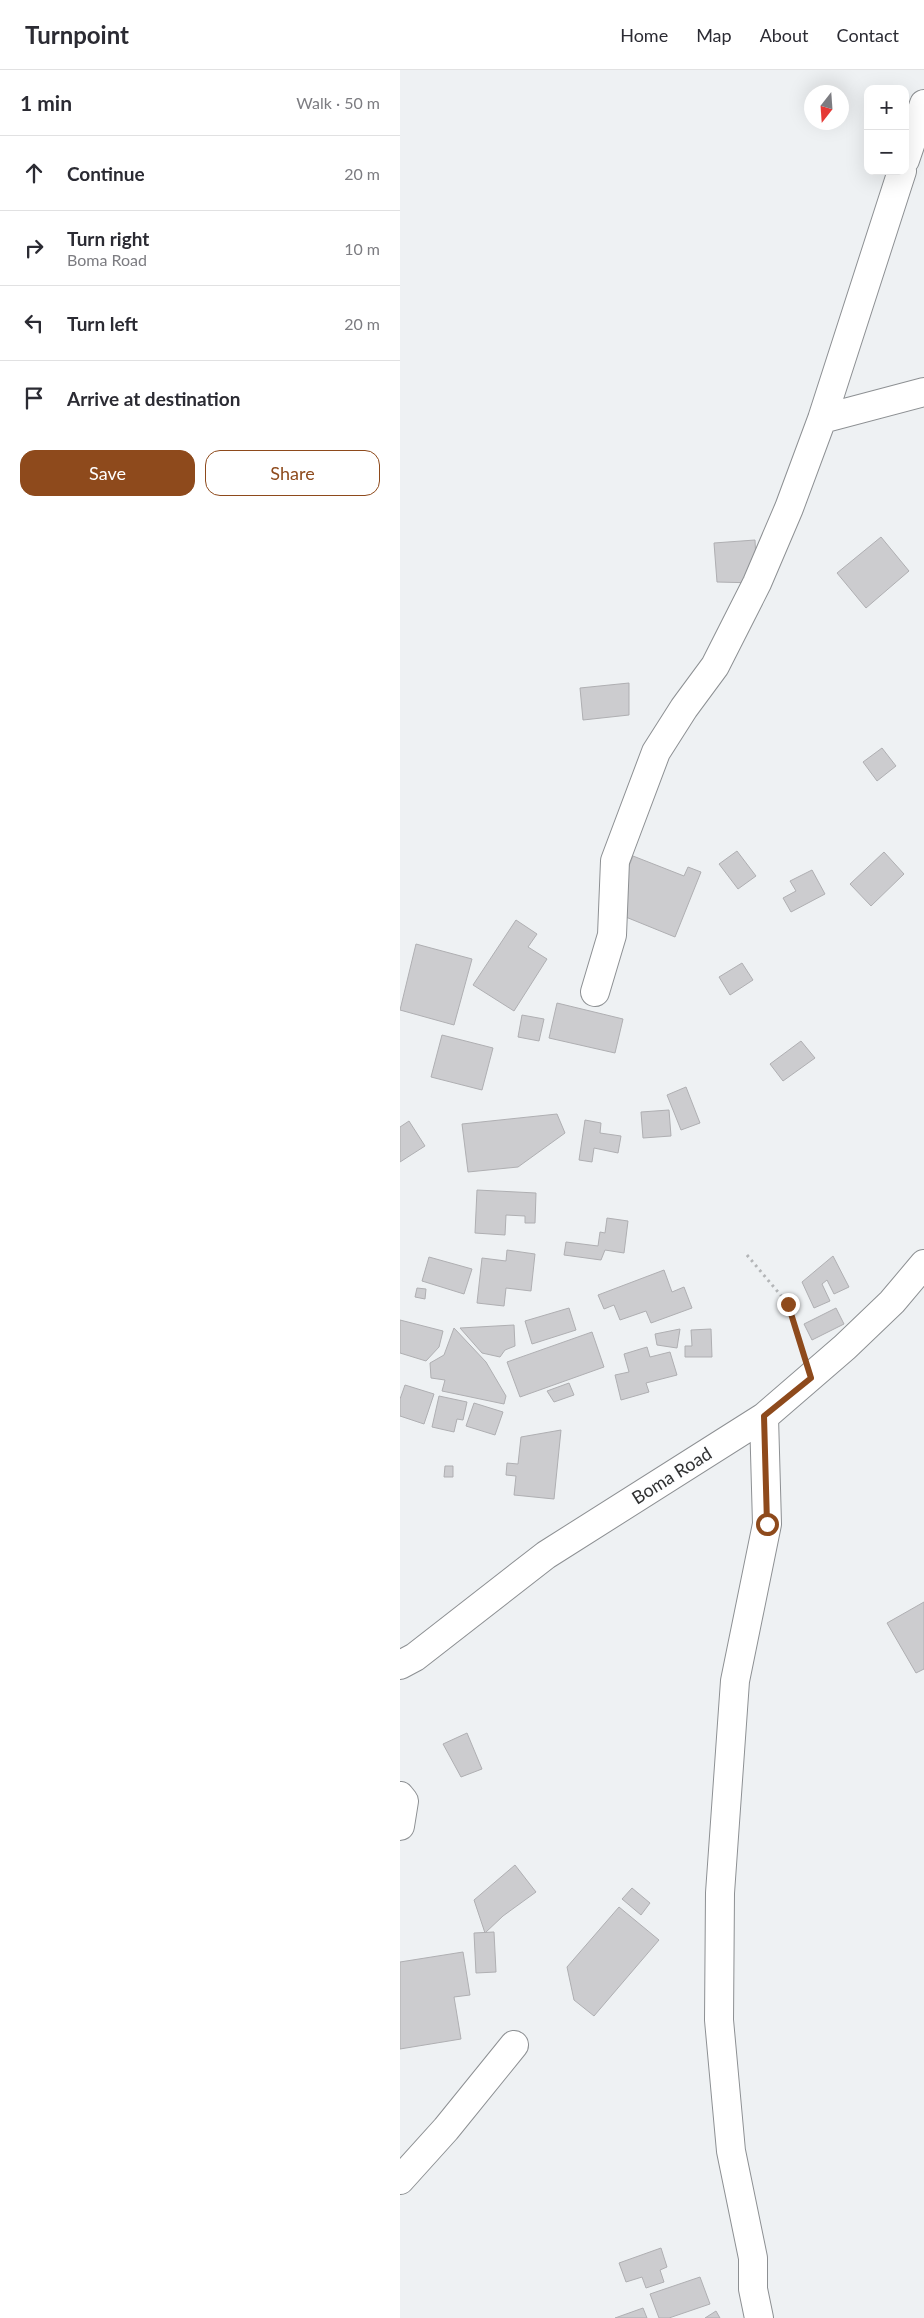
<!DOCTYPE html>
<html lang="en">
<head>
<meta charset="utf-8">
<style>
  body { margin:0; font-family:Lato,sans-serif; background:#f2f2f3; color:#2b2b33 }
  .controls { position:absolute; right:15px; top:15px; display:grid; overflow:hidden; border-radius:10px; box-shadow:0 5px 20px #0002 }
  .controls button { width:45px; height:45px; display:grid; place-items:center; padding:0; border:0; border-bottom:1px solid #e1e1e2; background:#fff; color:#2b2b33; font:25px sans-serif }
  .compass { position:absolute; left:404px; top:15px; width:45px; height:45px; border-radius:50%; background:#fff; box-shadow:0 5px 20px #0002; rotate:197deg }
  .stop { position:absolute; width:15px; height:15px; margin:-11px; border:4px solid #8e4a1c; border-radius:50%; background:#fff }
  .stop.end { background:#8e4a1c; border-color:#fff; box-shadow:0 1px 5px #0008 }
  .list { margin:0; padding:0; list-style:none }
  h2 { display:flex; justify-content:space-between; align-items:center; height:65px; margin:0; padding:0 20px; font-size:21px }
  h2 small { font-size:16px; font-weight:400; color:#7c7c81 }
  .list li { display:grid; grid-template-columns:32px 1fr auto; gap:15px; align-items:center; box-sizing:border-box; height:75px; padding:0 20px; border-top:1px solid #e1e1e2 }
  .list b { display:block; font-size:19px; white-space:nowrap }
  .list p { margin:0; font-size:16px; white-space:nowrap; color:#7c7c81 }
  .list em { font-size:16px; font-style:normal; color:#7c7c81 }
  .actions { display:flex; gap:10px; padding:15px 20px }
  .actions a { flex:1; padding:11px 0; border:1px solid #8e4a1c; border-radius:15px; text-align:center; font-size:18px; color:#8e4a1c }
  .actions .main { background:#8e4a1c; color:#fff }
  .icon { flex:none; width:28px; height:28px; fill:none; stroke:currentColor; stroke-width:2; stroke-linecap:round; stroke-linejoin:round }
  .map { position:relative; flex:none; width:524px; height:2248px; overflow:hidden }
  header { display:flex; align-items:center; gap:30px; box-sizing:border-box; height:70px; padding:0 25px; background:#fff; border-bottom:1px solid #e1e1e2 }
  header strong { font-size:24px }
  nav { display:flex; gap:28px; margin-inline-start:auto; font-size:18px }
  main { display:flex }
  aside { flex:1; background:#fff }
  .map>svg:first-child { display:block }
  .building { fill:#cccccf; stroke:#afafb2 }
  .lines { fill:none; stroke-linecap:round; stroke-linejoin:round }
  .minor-casing { stroke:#8d9093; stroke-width:30 }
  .path { stroke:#b3b5b7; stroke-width:3; stroke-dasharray:2.5 4; stroke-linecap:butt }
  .minor { stroke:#fff; stroke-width:28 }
  .route { stroke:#8e4a1c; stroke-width:6 }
  .labels { text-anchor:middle; stroke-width:4; stroke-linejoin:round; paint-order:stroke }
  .street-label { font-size:18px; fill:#303132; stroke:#fdfeff }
</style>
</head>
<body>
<header>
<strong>Turnpoint</strong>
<nav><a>Home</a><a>Map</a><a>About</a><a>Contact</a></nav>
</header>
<main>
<aside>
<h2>1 min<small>Walk · 50 m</small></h2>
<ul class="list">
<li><svg class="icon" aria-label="ahead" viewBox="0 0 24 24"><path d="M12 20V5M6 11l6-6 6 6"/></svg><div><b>Continue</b></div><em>20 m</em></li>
<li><svg class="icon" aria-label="right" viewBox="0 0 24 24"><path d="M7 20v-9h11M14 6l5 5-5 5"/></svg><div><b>Turn right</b><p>Boma Road</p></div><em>10 m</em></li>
<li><svg class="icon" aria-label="left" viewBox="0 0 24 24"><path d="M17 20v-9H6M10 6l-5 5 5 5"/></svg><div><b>Turn left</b></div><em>20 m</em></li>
<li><svg class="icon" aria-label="arrive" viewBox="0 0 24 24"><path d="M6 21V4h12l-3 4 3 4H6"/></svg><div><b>Arrive at destination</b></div></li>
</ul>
<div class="actions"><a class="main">Save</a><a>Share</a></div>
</aside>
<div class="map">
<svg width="524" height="2248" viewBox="0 0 524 2248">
  <rect width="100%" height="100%" fill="#eef1f3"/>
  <path class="building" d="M481,467L509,501L466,538L437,503Z
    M355,470L357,513L317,512L314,473Z
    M229,613V645L183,650L180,618Z
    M482,678L496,696L477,711L463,692Z
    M337,781L356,806L338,819L319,794Z
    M484,782L504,804L471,836L450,814Z
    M233,786L284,806L288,797L301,802L275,867L211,841Z
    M412,800L425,824L391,842L383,828L396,821L390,811Z
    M116,850L137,864L128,877L147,889L114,941L73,915Z
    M16,874L72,889L54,955L0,940Z
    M342,893L353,910L330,925L319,907Z
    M157,933L223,949L215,983L149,968Z
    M122,945L144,949L139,971L118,967Z
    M42,965L93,978L82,1020L31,1007Z
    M401,971L415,988L383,1011L370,994Z
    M286,1017L300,1053L281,1060L267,1025Z
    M269,1040L271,1066L243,1068L241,1042Z
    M157,1044L165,1063L118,1097L68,1102L62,1054Z
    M185,1050L201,1053L200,1063L221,1066L218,1083L194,1078L192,1092L179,1090Z
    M9,1051L25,1076L0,1092V1057Z
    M77,1120L136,1123L135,1153H125V1146L106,1145L105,1165L75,1163Z
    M207,1148L228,1151L224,1183L205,1180L201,1190L164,1185L166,1172L198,1176L200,1162L205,1163Z
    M107,1180L135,1184L131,1221L106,1218L104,1236L77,1233L82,1188L106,1191Z
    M433,1186L449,1217L434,1224L427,1210L422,1214L430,1231L414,1238L402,1212Z
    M29,1187L72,1199L64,1224L22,1211Z
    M264,1200L272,1222L284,1217L292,1238L251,1253L246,1241L220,1250L214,1235L204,1239L198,1225Z
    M17,1218L26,1219L25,1229L15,1227Z
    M169,1238L176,1260L132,1274L125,1251Z
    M436,1238L444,1254L412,1270L404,1254Z
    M0,1250L43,1261L39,1277L26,1291L0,1283Z
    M114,1255L115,1276L105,1280L100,1287L82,1283L60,1258Z
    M54,1258L86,1292L106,1326L104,1334L42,1321L45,1310L31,1308L30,1293L44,1285Z
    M280,1259L277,1278L257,1275L255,1264Z
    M311,1259L312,1287H285V1276H292L291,1260Z
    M192,1262L204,1297L120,1327L107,1292Z
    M247,1277L250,1287L270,1282L277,1305L246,1313L249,1322L221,1330L215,1305L229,1302L224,1284Z
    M169,1313L174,1325L154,1332L147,1321Z
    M5,1315L34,1324L24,1354L0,1346V1329Z
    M39,1326L67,1332L63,1350L57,1349L54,1362L32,1357Z
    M74,1333L103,1342L95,1365L66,1356Z
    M161,1360L154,1429L114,1425L116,1406L106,1405L107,1393L118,1394L121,1367Z
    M45,1396H53V1407H44Z
    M524,1532V1599L516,1603L487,1553Z
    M67,1663L82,1699L61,1707L43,1674Z
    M115,1795L136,1822L103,1846L85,1863L74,1830Z
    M232,1818L250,1833L241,1845L222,1829Z
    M219,1837L259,1870L194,1946L174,1930L167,1897Z
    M94,1862L96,1902L76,1903L74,1863Z
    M63,1882L70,1925L54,1927L61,1969L0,1979V1892Z
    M261,2178L267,2197L260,2200L264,2212L246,2218L242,2207L226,2212L219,2193Z
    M300,2207L310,2234L269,2248H259L250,2224Z
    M243,2238L247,2248H215Z
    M316,2241L320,2248H305Z"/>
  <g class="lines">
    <g class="minor-casing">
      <path id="minor" d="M505,90L524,34
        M422,349L524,322
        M195,922L212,865L215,791L256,682L284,638L315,596L357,513L389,438L422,349L502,101
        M0,1595L15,1587L146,1485L364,1347L445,1277L492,1232L524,1194
        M0,1726L4,1731L0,1756
        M0,2110L46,2059L114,1975
        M359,2248L353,2219V2188L331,2081L319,1950L320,1823L335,1611L367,1454L364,1347"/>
    </g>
    <path class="path" d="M347,1185L388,1234L401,1277"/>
    <use href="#minor" class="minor"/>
  </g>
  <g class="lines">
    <path class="route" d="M367,1454L364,1346L411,1308L388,1234"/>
  </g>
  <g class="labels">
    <g class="street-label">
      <text transform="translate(272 1406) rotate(-32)" y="6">Boma Road</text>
    </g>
  </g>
</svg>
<div class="controls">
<button>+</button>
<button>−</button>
</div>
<svg class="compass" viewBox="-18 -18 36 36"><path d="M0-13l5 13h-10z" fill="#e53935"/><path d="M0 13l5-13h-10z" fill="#7c7c81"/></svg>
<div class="stop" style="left:367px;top:1454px"></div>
<div class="stop end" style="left:388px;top:1234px"></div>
</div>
</main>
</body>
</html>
